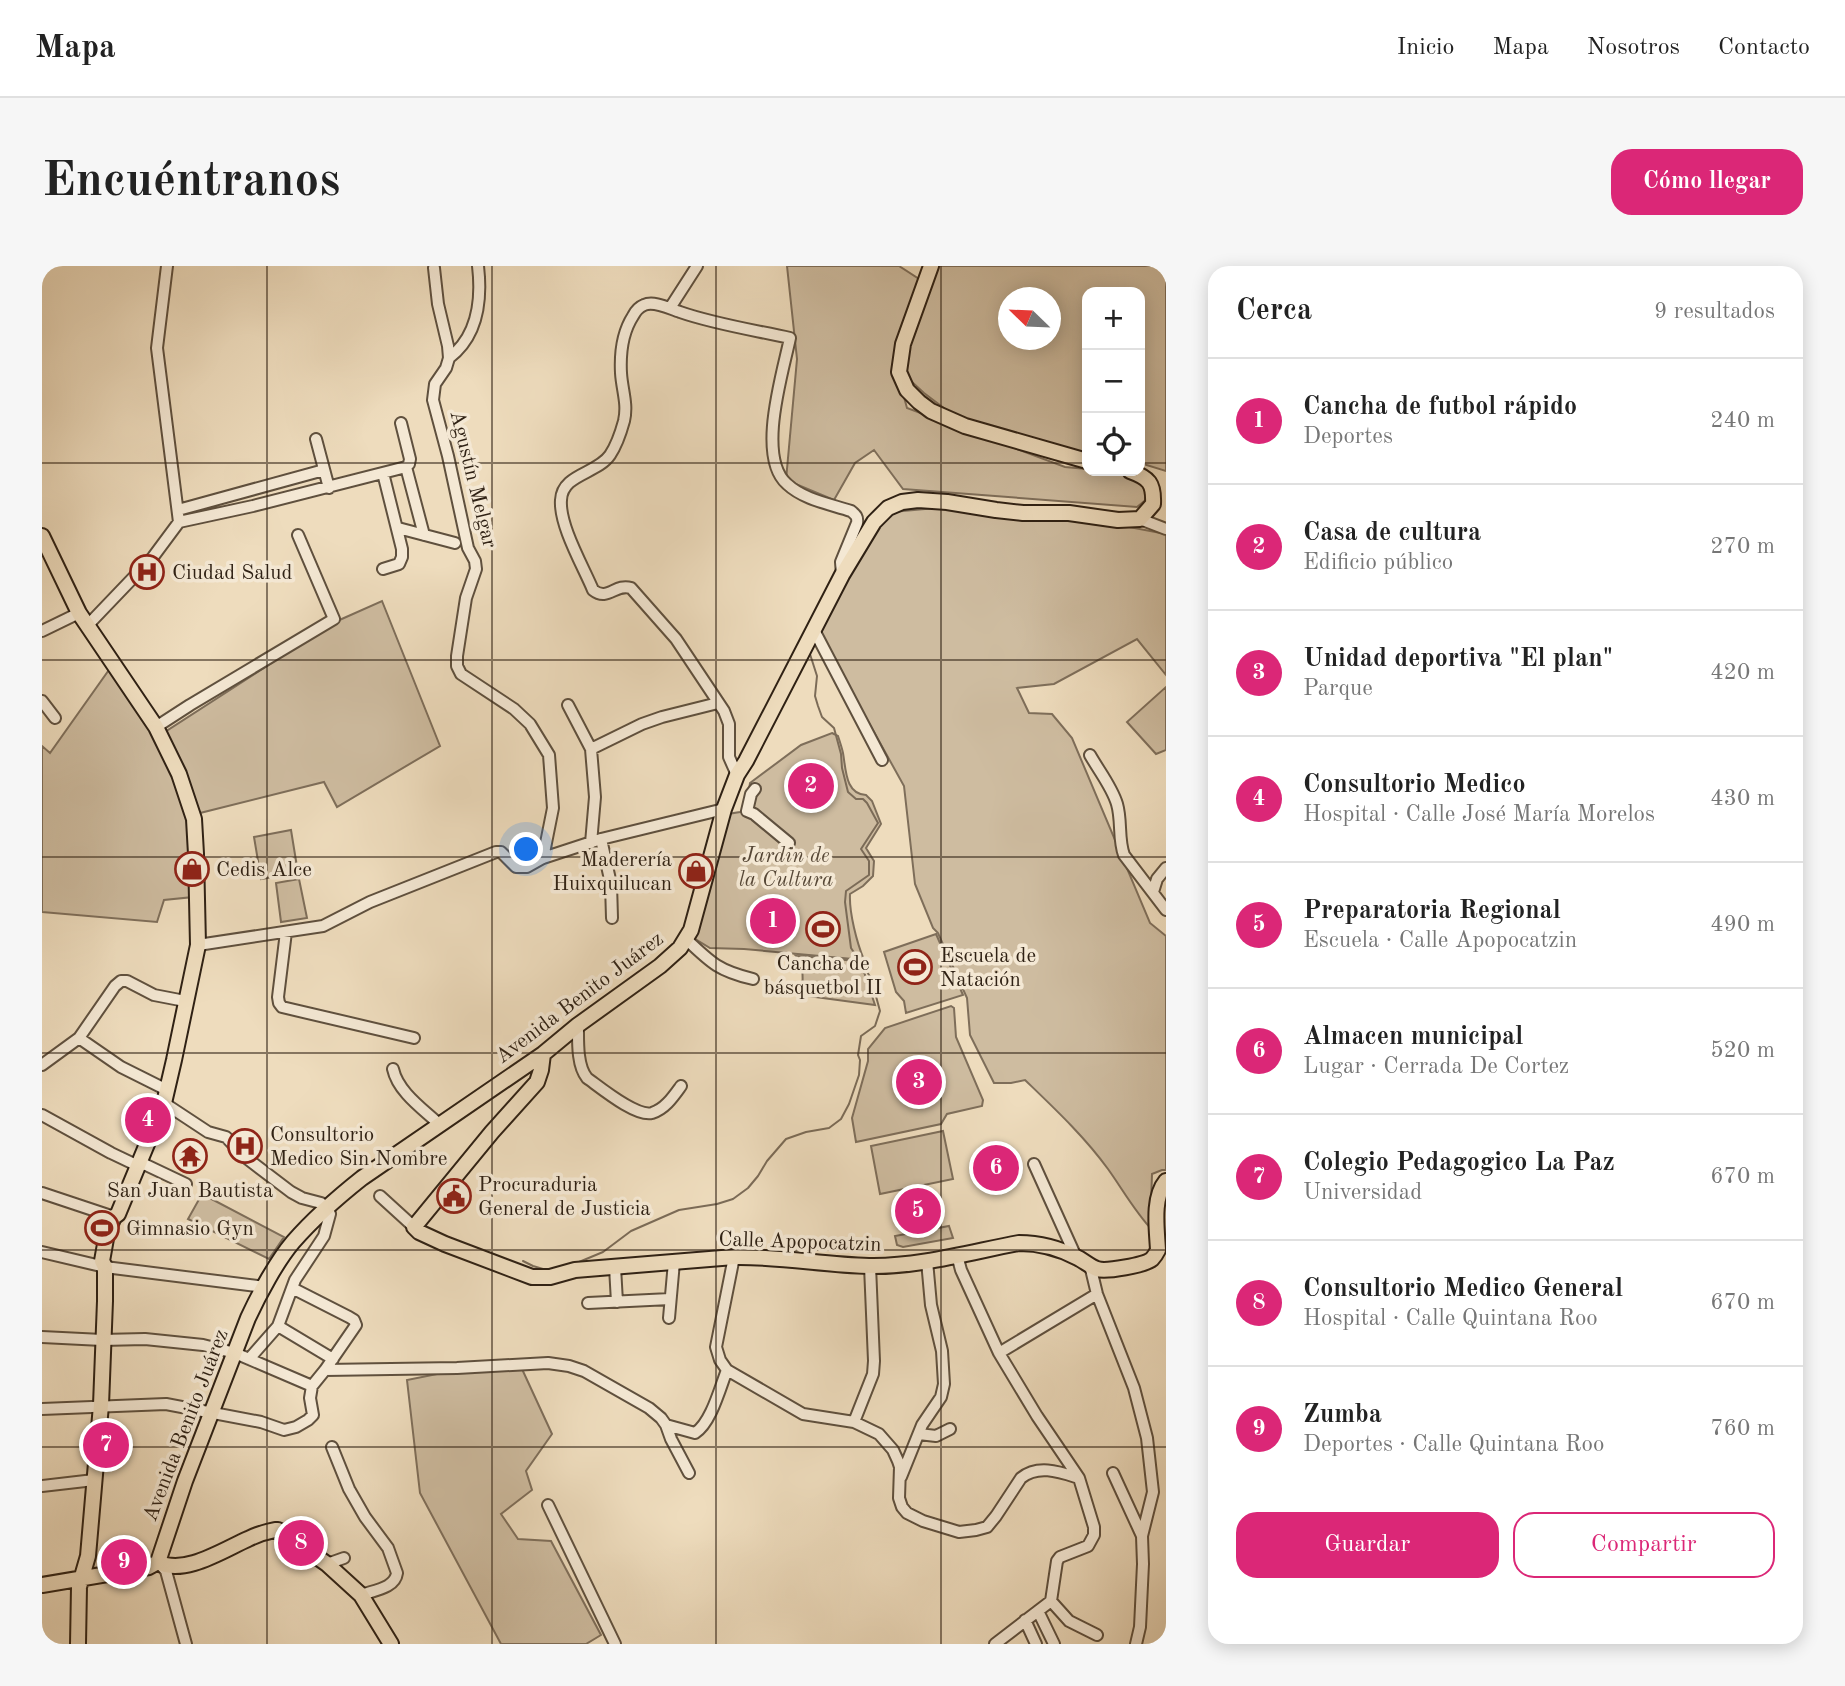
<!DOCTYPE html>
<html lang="es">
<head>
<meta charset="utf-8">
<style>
  body { margin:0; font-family:"Old Standard TT",serif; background:#f6f6f6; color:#222 }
  .controls { position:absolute; right:21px; top:21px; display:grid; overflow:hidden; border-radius:14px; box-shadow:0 4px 18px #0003 }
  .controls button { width:63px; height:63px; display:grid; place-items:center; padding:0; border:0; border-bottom:2px solid #e0e0e0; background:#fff; color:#222; font:35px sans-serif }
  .compass { position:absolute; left:956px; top:21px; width:63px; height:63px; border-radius:50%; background:#fff; box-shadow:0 4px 18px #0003; rotate:293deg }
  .you { position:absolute; left:485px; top:584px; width:24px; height:24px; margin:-18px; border:5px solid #fff; border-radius:50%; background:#1a73e8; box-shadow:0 0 0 10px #1a73e833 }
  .badge { display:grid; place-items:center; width:46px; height:46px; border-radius:50%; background:#db2777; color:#fff; font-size:23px; font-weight:700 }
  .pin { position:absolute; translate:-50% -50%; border:4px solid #fff; box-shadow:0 2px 7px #0006 }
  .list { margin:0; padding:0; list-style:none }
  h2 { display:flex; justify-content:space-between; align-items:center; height:91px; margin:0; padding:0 28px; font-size:30px }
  h2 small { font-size:23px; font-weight:400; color:#767676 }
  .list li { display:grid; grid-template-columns:46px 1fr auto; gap:21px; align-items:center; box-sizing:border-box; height:126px; padding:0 28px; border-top:2px solid #e0e0e0 }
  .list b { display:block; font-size:26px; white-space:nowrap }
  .list p { margin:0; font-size:23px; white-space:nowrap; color:#767676 }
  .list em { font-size:23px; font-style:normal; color:#767676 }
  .actions { display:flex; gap:14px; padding:21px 28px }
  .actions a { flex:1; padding:16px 0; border:2px solid #db2777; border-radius:21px; text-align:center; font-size:24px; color:#db2777 }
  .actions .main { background:#db2777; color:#fff }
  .icon { flex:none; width:38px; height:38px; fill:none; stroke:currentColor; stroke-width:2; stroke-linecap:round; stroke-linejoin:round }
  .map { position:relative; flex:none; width:1124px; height:1378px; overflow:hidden; border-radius:21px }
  header { display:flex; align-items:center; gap:42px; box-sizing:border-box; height:98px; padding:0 35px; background:#fff; border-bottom:2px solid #e0e0e0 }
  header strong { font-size:33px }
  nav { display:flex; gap:38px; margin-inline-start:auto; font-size:24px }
  .intro { display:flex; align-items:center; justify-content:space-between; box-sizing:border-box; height:168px; padding:0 42px }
  h1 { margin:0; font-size:49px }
  .button { padding:18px 32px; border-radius:21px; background:#db2777; color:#fff; font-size:24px; font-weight:700 }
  main { display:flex; gap:42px; padding:0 42px }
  aside { flex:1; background:#fff; border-radius:21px; box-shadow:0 4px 18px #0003 }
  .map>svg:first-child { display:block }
  .green { fill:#cebca0; stroke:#7e6e5a; stroke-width:2; fill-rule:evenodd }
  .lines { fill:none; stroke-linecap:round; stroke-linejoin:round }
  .stream { stroke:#7b6b57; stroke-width:2 }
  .minor-casing { stroke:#5f503e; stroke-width:14 }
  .major-casing { stroke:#2f2114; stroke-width:18 }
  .minor { stroke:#f4e8d4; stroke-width:10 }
  .major { stroke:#eedcbd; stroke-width:14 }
  .grid { fill:none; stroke:#2f2114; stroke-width:2; stroke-opacity:0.55 }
  .labels { text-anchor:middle; stroke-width:7; stroke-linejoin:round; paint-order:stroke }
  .street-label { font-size:21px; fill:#2f2114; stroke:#f4e8d4 }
  .poi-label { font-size:21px; fill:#2f2114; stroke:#f4e8d4; text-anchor:start }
  .park-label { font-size:21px; font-style:italic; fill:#574837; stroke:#f4e8d4 }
</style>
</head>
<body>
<header>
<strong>Mapa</strong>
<nav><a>Inicio</a><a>Mapa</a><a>Nosotros</a><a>Contacto</a></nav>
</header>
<div class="intro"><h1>Encuéntranos</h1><a class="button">Cómo llegar</a></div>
<main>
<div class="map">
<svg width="1124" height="1378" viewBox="0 0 1124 1378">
  <rect width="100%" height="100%" fill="#eedcbd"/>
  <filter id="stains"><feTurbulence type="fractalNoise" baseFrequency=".00286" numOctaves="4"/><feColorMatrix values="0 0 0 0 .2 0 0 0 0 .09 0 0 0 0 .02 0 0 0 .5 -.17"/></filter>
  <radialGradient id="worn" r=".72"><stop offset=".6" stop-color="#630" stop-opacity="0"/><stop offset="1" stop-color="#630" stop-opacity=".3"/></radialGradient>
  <path class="green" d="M745,0H857L877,13L854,102L865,142L1023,201L1045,203V205L1083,207L1116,224L1095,241L861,223L832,184L813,197L792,234L744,214L755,93Z
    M896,0H1124V205L1098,197V26H1045V186L1004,189L927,161L882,127L858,105L888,17ZM966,32H1008V74H966Z
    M894,242L960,248L1024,249L1124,268V409L1095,373L1012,418L975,422L987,447L1010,448L1030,472L1108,657L1124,670V904H1120L1110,908L1109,938L1111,965C1093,946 1081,924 1066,903C1042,870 1012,842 983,814L969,817H952L928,769L925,732L896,667L891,662L873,618L862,520L773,360L820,282L850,246Z
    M340,335L398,480L295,541L282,516L158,547L123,466L293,356Z
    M69,401L112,464L144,545L151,631L122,634L115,656L0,646V480L8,487Z
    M1124,421V484L1114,488L1085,456Z
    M790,467L796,470C798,476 800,482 801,487C804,503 803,528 824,529L830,535L839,558L824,582L832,595L831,610L821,620L808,628C807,647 815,677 822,694L702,683L668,682L650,671L686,548L698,546L704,542L708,517L759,479Z
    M249,564L256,607L219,613L212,571Z
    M257,613L265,652L239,656L234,617Z
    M894,668L921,729L864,747L862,735L854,726L842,686Z
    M754,690L816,695L822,706L833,739L758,729L760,725C761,713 762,700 754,690Z
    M909,740L912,742L914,771L941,834L940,840L905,848L899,858L814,876L810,852L826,795V783L843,762Z
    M901,865L911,913L838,928L829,880Z
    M160,928L242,971L227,993L146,953Z
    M907,960L911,972L861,981L855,979L853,970Z
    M480,1103L510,1168L484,1205L490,1224L459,1248L476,1273L509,1275L559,1369L544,1378H459L378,1227L365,1114L400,1107Z"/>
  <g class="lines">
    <path class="stream" d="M481,995L491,1000L501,1003H513L537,996L561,986L589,965L637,944L675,938L691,933L706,922L716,910L725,895L744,873L764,866L787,862L799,853L807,838L817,809L818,794L816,789L819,770L833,760L838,745L829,712L809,682L803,636L804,625L827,609V595L819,583L836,557L825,537L821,533H814L806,526L800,502L799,488L792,462L780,451L776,440L773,430L775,410L767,385"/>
    <g class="minor-casing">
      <path id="minor" d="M392,2L396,38L406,80L407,92L404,102L393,118L391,134L406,190L426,282L433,295L434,303L424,332L415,390V400L419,408L472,443L488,458L507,489L511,542L501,592
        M628,42L655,0
        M407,92C436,70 440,34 436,0
        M274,173L287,222
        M364,201L382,269
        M136,244L282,204
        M1098,253L1124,263
        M137,256L211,240L364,201L367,198L368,193L359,157
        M356,262L413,277
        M341,303L357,298L360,291V283L341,207
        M45,360L111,291L137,256L115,82L125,0
        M772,364L840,494
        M0,365L37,347
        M0,435L13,452
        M526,439L549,483L553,531L549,577
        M114,461L148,439L292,353L256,269
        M549,483L600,458L620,451L676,437
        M1048,489C1057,505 1070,521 1075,538C1080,555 1076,573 1082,589L1124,644
        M695,509L687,491V458L682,445L634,373L589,322C573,317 566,336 551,324C541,300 517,259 519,234C520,208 555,208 568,189C574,180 579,166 582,155C586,138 580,124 579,107C578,88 580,67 591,50C593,46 597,41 602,39C612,34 628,43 638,46C672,58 712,64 748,72C741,106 714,191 745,218C762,234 788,238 809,245C814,249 816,251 815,257L799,296L800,309
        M713,523L709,528L705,545L712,548L747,577
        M559,573L569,618L570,652
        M1111,626L1115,613L1124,602
        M244,666L236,731L237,737L240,741L372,772
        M644,673C669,697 677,705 711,713
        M156,679L281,660L328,636L454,586H459L474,601H485L501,592L559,573L682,543
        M536,759C536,776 535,800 545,812C559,822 594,851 610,847C623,843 631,831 639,820
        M37,772L79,801L125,824
        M0,799L37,772L73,720L79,715H85L112,729L143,735
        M351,803C356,826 381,843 397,858
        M122,837L166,866L184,871L203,891L249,926L260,932L279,937L288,948L282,970L253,1014L236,1060L207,1093
        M0,849L69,887L90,897L104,899L144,918
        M992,898L1034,991
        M0,927L72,951
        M338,930L372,961
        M0,986L63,1001L223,1021
        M915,989L919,1004L957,1087L995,1150L1037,1212L1052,1261V1269L1046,1280L1018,1291L1015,1295L1009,1335L953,1378
        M692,991L674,1081L678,1094L685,1104L761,1148L812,1156L837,1168L851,1184L856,1195L858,1201L857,1232L860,1241L865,1247L881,1255L917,1266L934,1264L945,1261L954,1250L979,1212C996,1198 1018,1206 1037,1212
        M1048,999L1055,1028L1092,1122L1105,1172L1111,1226L1100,1270L1101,1298L1098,1361L1094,1378
        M573,1001L575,1036
        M546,1037L628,1033
        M627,1052L632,996
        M236,1060L291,1093
        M0,1071L60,1074L103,1073L161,1079L193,1087L270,1120
        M957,1087L1055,1028
        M283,1104L415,1102L506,1097L527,1100L542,1105L607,1142L619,1152L624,1159L629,1173L647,1207
        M0,1143L124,1138L219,1156L242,1164L254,1161L266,1154L271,1149L268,1132L270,1120L283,1104L314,1059L312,1054L307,1051L250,1022
        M812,1156L831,1108L832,1095L828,1000
        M624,1159L653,1167C669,1157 678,1122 685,1104
        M877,1168L894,1170L908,1163
        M290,1181L307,1223L323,1251L346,1282L355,1307C353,1322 333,1324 319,1329
        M1071,1207L1100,1270
        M859,1211L880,1159L899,1131L902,1118L900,1085L889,1039L885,995
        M0,1220L52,1214
        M506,1239L573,1378
        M116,1296L124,1305L144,1378
        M285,1298L302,1292
        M1009,1335L1027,1355L1055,1369
        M996,1345L1012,1378
        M983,1354L994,1378"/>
    </g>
    <g class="major-casing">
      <path id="major" d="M889,0L861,78L857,106L865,124L877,136L889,145L923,160L1045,195
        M0,270L37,347L114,461L137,508L152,553L154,588L156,679L132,794L122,837L76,948L72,951L65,967L60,995L63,1001V1035L59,1139L46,1290L37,1321L36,1378
        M501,788L499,804L495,816L450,866L372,961L377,966L403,978L490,1011H508L533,1004L692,991C737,990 782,999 827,1000C876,1001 929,986 977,977C998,977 1017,982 1036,992C1042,995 1049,1001 1055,1003C1064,1006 1103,999 1110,993C1113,990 1114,988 1116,984C1115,963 1110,932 1124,915
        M116,1296L143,1215L206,1052C217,1028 235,995 251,976C272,952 296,931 320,912L501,788L536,759L618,700L638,682L649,664L682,543L695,509L704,495L800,309L832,256L846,242L860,236L876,234L905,236L954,244L981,247H1027L1076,254L1098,253L1111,238C1112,217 1107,212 1088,205
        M116,1296C142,1310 181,1284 206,1273C214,1269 223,1266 233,1264H236L285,1298L319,1329L349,1378
        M0,1319L107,1301L116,1296"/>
    </g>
    <use href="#minor" class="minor"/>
    <use href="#major" class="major"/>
  </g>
  <path class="grid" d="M225,0V1378M450,0V1378M674,0V1378M899,0V1378M0,197H1045M1098,197H1124M0,394H1124M0,591H1124M0,787H1124M0,984H1124M0,1181H1124"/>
  <defs>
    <g id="hospital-ring" transform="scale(1.75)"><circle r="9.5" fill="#f4e8d4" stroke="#8f2418" stroke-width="1.5"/><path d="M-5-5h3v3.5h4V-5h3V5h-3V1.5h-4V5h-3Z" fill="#8f2418"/></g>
    <g id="shop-ring" transform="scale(1.75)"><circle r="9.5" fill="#f4e8d4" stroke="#8f2418" stroke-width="1.5"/><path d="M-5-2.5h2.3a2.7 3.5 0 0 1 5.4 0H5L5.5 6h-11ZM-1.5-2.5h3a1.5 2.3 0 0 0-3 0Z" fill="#8f2418"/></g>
    <g id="stadium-ring" transform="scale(1.75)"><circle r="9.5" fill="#f4e8d4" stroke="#8f2418" stroke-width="1.5"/><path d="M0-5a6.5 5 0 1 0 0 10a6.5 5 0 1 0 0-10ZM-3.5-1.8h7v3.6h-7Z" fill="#8f2418"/></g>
    <g id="temple-ring" transform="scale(1.75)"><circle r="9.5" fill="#f4e8d4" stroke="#8f2418" stroke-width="1.5"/><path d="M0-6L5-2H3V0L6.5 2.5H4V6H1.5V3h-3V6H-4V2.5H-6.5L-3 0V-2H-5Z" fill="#8f2418"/></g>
    <g id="civic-ring" transform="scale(1.75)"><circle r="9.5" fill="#f4e8d4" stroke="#8f2418" stroke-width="1.5"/><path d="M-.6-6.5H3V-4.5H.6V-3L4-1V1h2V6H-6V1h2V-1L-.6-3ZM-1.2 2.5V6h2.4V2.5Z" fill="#8f2418"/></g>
  </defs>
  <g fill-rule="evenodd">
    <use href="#hospital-ring" x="105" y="306"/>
    <use href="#shop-ring" x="150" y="603"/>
    <use href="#shop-ring" x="654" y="605"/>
    <use href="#stadium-ring" x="781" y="663"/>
    <use href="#stadium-ring" x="873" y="701"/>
    <use href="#hospital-ring" x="203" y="880"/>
    <use href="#temple-ring" x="148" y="890"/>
    <use href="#civic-ring" x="412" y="930"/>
    <use href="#stadium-ring" x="60" y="962"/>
  </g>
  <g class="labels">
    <g class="street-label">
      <text transform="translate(432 213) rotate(76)" y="7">Agustín Melgar</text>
      <text transform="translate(537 731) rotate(-37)" y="7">Avenida Benito Juárez</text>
      <text transform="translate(758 975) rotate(2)" y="7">Calle Apopocatzin</text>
      <text transform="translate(143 1159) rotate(-69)" y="7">Avenida Benito Juárez</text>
    </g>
    <g class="poi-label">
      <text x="130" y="313">Ciudad Salud</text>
      <text x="630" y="600" text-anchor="end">Maderería<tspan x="630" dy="24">Huixquilucan</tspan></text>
      <text x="174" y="610">Cedis Alce</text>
      <text x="898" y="696">Escuela de<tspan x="898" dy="24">Natación</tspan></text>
      <text x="781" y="704" text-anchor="middle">Cancha de<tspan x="781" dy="24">básquetbol II</tspan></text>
      <text x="228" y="875">Consultorio<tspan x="228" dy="24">Medico Sin Nombre</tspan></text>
      <text x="436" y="925">Procuraduria<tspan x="436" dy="24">General de Justicia</tspan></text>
      <text x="148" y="931" text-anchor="middle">San Juan Bautista</text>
      <text x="84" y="969">Gimnasio Gyn</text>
    </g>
    <g class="park-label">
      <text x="744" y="596">Jardin de<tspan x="744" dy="24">la Cultura</tspan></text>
    </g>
  </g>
  <rect width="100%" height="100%" filter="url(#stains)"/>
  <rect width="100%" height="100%" fill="url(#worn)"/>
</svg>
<div class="controls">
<button>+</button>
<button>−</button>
<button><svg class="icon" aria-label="locate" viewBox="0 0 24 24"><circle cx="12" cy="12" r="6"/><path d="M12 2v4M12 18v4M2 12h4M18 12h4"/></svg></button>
</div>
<svg class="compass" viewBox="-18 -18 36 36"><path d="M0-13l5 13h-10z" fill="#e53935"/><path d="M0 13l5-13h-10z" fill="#767676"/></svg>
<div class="you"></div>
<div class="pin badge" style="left:731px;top:655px">1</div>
<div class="pin badge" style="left:769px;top:520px">2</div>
<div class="pin badge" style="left:877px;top:816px">3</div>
<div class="pin badge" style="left:106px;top:854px">4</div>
<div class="pin badge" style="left:876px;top:945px">5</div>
<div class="pin badge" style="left:954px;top:902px">6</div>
<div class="pin badge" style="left:64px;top:1179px">7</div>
<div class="pin badge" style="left:259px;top:1277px">8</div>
<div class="pin badge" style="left:82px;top:1296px">9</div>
</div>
<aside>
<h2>Cerca<small>9 resultados</small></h2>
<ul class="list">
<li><span class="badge">1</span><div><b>Cancha de futbol rápido</b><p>Deportes</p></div><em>240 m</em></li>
<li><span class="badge">2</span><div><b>Casa de cultura</b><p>Edificio público</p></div><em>270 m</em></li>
<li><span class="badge">3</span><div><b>Unidad deportiva &quot;El plan&quot;</b><p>Parque</p></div><em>420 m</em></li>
<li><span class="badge">4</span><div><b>Consultorio Medico</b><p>Hospital · Calle José María Morelos</p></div><em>430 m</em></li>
<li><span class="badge">5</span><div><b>Preparatoria Regional</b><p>Escuela · Calle Apopocatzin</p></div><em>490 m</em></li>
<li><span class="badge">6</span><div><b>Almacen municipal</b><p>Lugar · Cerrada De Cortez</p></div><em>520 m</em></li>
<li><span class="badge">7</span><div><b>Colegio Pedagogico La Paz</b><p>Universidad</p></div><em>670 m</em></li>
<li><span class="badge">8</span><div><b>Consultorio Medico General</b><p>Hospital · Calle Quintana Roo</p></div><em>670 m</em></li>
<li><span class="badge">9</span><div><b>Zumba</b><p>Deportes · Calle Quintana Roo</p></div><em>760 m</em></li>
</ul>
<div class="actions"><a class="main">Guardar</a><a>Compartir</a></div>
</aside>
</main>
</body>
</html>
